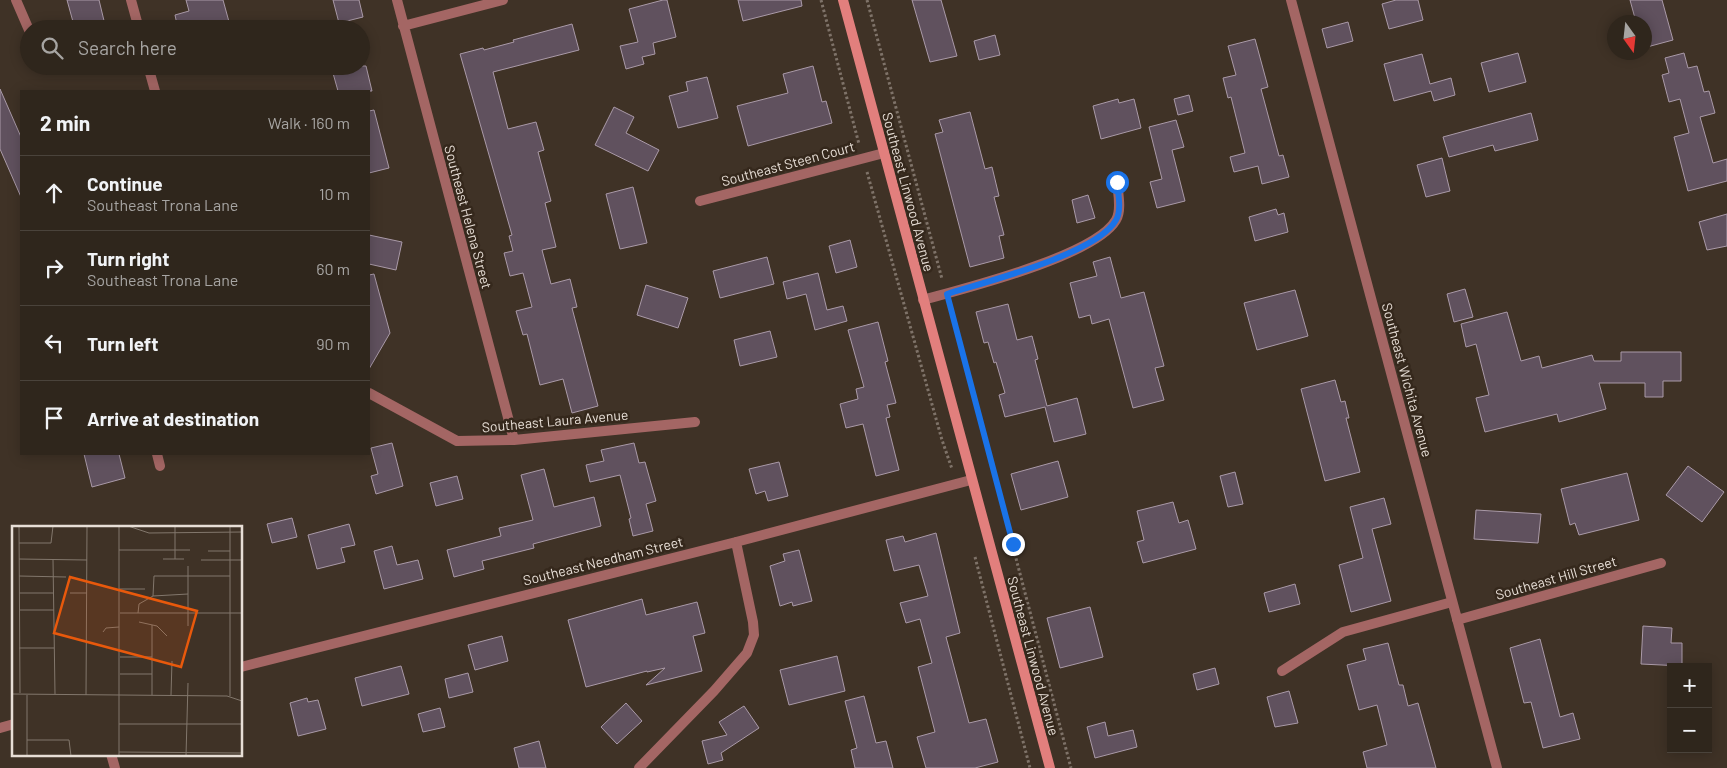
<!DOCTYPE html>
<html lang="en">
<head>
<meta charset="utf-8">
<style>
  body { margin:0; font-family:Barlow,sans-serif; background:#3b3229; color:#f1f3f6 }
  .controls { position:absolute; right:15px; bottom:15px; display:grid; overflow:hidden; border-radius:0px; box-shadow:0 2px 12px #0003 }
  .controls button { width:45px; height:45px; display:grid; place-items:center; padding:0; border:0; border-bottom:1px solid #4a433b; background:#2f261c; color:#f1f3f6; font:25px sans-serif }
  .compass { position:absolute; left:1607px; top:15px; width:45px; height:45px; border-radius:50%; background:#2f261c; box-shadow:0 2px 12px #0003; rotate:165deg }
  .stop { position:absolute; width:15px; height:15px; margin:-11px; border:4px solid #1a73e8; border-radius:50%; background:#fff }
  .stop.end { background:#1a73e8; border-color:#fff; box-shadow:0 1px 5px #0008 }
  .list { margin:0; padding:0; list-style:none }
  h2 { display:flex; justify-content:space-between; align-items:center; height:65px; margin:0; padding:0 20px; font-size:21px }
  h2 small { font-size:16px; font-weight:400; color:#a7a5a3 }
  .list li { display:grid; grid-template-columns:32px 1fr auto; gap:15px; align-items:center; box-sizing:border-box; height:75px; padding:0 20px; border-top:1px solid #4a433b }
  .list b { display:block; font-size:19px; white-space:nowrap }
  .list p { margin:0; font-size:16px; white-space:nowrap; color:#a7a5a3 }
  .list em { font-size:16px; font-style:normal; color:#a7a5a3 }
  .icon { flex:none; width:28px; height:28px; fill:none; stroke:currentColor; stroke-width:2; stroke-linecap:round; stroke-linejoin:round }
  .map { position:relative; flex:none; width:1727px; height:768px; overflow:hidden }
  .search { position:absolute; background:#2f261c; box-shadow:0 2px 12px #0003; left:20px; top:20px; width:350px; height:55px; display:flex; align-items:center; gap:12px; box-sizing:border-box; padding:0 18px; border-radius:28px; color:#a7a5a3; font-size:19px }
  .panel { position:absolute; background:#2f261c; box-shadow:0 2px 12px #0003; left:20px; top:90px; width:350px; height:365px; border-radius:0px }
  .map>svg:first-child { display:block }
  .building { fill:#60515e; stroke:#aa9aa8 }
  .lines { fill:none; stroke-linecap:round; stroke-linejoin:round }
  .path { stroke:#7f7369; stroke-width:3; stroke-dasharray:2.5 2.5; stroke-linecap:butt }
  .lane { stroke:#a46664; stroke-width:10 }
  .street { stroke:#a46664; stroke-width:10 }
  .secondary { stroke:#e27f7d; stroke-width:10 }
  .route { stroke:#1a73e8; stroke-width:6 }
  .labels { text-anchor:middle; stroke-width:5; stroke-linejoin:round; paint-order:stroke }
  .street-label { font-size:14px; fill:#e7ded6; stroke:#35281c }
  .inset-road { fill:none; stroke:#82776c; stroke-width:1 }
  .view { fill:#e8590c; fill-opacity:0.15; stroke:#e8590c; stroke-width:2.5 }
  .inset-edge { fill:none; stroke:#e7ded6; stroke-width:2.5 }
</style>
</head>
<body>
<div class="map">
<svg width="1727" height="768" viewBox="0 0 1727 768">
  <rect width="100%" height="100%" fill="#3f3226"/>
  <path class="building" d="M67,0H99L106,29H75Z
    M186,0H223L231,29H178L175,15L189,11Z
    M333,0H359L363,17L339,23Z
    M663,0H667L676,37L653,43L655,54L642,57L644,64L626,69L620,46L638,42L629,9Z
    M738,0H801L802,6L743,21Z
    M912,0H941L957,56L930,62Z
    M1396,0H1418L1423,20L1389,29L1382,4Z
    M1630,0H1662L1673,40L1647,47L1644,38V22H1636Z
    M1348,22L1353,41L1327,48L1322,29Z
    M572,24L579,50L493,72L508,129L536,122L544,150L538,152L551,201L545,203L556,247L542,250L551,284L570,279L577,307L572,308L598,406L572,413L563,379L540,385L527,334L523,335L516,311L532,307L523,273L510,276L504,253L513,251L509,236L512,235L460,54L483,48L484,50L514,42L513,40Z
    M995,35L1000,55L979,60L974,41Z
    M1255,39L1268,87L1261,89L1279,156L1283,155L1289,177L1262,184L1258,166L1234,172L1230,157L1245,153L1231,97L1228,98L1223,78L1236,75L1228,46Z
    M1518,53L1526,82L1489,92L1481,63Z
    M1684,53L1688,68L1697,66L1704,92L1709,91L1715,113L1700,117L1713,163L1727,159V181L1688,191L1674,137L1689,133L1680,99L1669,102L1662,75L1669,73L1665,58Z
    M1422,54L1430,84L1451,78L1455,95L1434,101L1431,91L1394,101L1384,64Z
    M331,66H366L372,91H338Z
    M813,66L822,102L826,101L832,123L748,146L737,106L788,93L783,74Z
    M707,77L718,118L678,128L669,96L688,91L686,82Z
    M0,89L21,137V197L0,149Z
    M1189,95L1193,111L1178,115L1174,99Z
    M1118,99L1119,103L1134,99L1141,128L1101,139L1093,106Z
    M614,107L634,117L626,133L659,150L648,171L595,145Z
    M374,110L389,168L369,173V111Z
    M970,112L985,169L992,167L999,196L994,197L1004,235L999,236L1004,258L970,267L935,134L943,132L939,120Z
    M1531,113L1538,140L1495,151L1493,145L1449,157L1443,137Z
    M1176,120L1184,147L1172,150L1185,201L1157,208L1150,182L1162,179L1149,127Z
    M1442,158L1450,191L1426,197L1417,165Z
    M633,187L647,243L620,249L606,194Z
    M1088,195L1095,218L1077,223L1072,200Z
    M1276,209L1278,215L1284,213L1288,232L1255,241L1249,217Z
    M1727,214V246L1707,250L1699,222Z
    M369,235L402,242L396,270L369,264Z
    M850,240L857,267L836,273L829,246Z
    M767,257L774,284L720,298L713,271Z
    M1110,257L1121,298L1144,292L1164,366L1155,368L1164,400L1133,408L1109,319L1092,324L1090,315L1079,318L1070,283L1097,276L1093,262Z
    M818,273L827,310L843,306L847,321L815,330L806,294L787,299L783,282Z
    M374,274L390,333L369,369V275Z
    M646,285L688,298L678,328L637,315Z
    M1465,289L1473,317L1454,322L1447,294Z
    M1295,290L1308,336L1257,350L1244,303Z
    M1008,304L1017,340L1032,336L1038,359L1035,360L1047,406L1077,398L1086,434L1054,442L1045,407L1005,417L999,395L1005,393L996,362L994,363L988,342L984,343L976,312Z
    M1507,312L1521,361L1539,356L1542,368L1592,355L1594,361H1621V352H1681V381H1663V397H1645V383H1599L1606,409L1559,422L1557,414L1485,432L1476,398L1489,395L1476,344L1466,347L1461,324Z
    M878,322L888,361L885,362L896,403L887,405L890,417L886,418L899,470L876,476L863,424L846,428L840,404L858,399L856,389L864,387L848,330Z
    M770,331L777,357L740,366L734,340Z
    M1335,380L1341,402L1345,401L1349,418H1346L1360,472L1325,481L1301,389Z
    M392,443L403,486L376,494L371,476L378,474L371,448Z
    M634,443L639,463L645,462L656,501L646,504L653,531L633,536L629,519L631,518L620,475L590,482L586,465L604,461L601,450Z
    M84,454H119L125,478L92,487Z
    M1058,461L1068,497L1021,510L1011,474Z
    M779,462L788,496L768,501L765,491L756,494L749,469Z
    M1688,466L1724,492L1702,522L1666,495Z
    M544,469L554,507L594,497L601,526L533,544L534,548L482,561L484,569L454,577L447,550L501,536L499,528L533,520L521,475Z
    M1235,472L1243,504L1228,507L1220,476Z
    M1627,473L1639,520L1579,535L1575,523L1570,525L1561,489Z
    M457,476L463,499L436,506L430,483Z
    M1384,498L1391,524L1372,529L1391,601L1351,612L1339,565L1363,558L1350,507Z
    M1173,502L1179,523L1188,520L1196,549L1143,563L1137,542L1144,540L1137,511Z
    M1476,510L1541,514L1538,543L1474,539Z
    M292,518L297,537L272,543L267,524Z
    M349,524L355,545L341,548L345,562L317,569L308,535Z
    M936,533L960,633L946,637L969,723L986,719L998,762L975,768H926L917,737L935,732L918,667L932,663L920,619L906,623L900,603L928,596L919,565L894,571L886,540L903,536L905,542Z
    M392,546L397,565L418,560L423,579L384,589L374,551Z
    M799,550L812,601L793,606L792,602L780,606L770,566L785,561L783,554Z
    M1295,584L1300,604L1269,612L1264,593Z
    M642,599L646,615L697,602L705,633L693,636L702,671L646,685L665,668L647,672V671L586,687L568,620Z
    M1090,607L1103,657L1060,668L1047,618Z
    M1643,626L1672,628L1671,643H1682V666L1641,664Z
    M502,636L508,661L475,670L468,645Z
    M1540,639L1560,717L1573,713L1580,739L1543,748L1531,702L1524,703L1510,648Z
    M1388,643L1399,685H1403L1408,706L1418,703L1436,768H1367L1363,752L1387,745L1377,705L1359,710L1347,665L1366,660L1363,649Z
    M837,656L845,691L789,705L780,670Z
    M401,666L409,694L362,706L355,678Z
    M1215,668L1219,684L1197,690L1193,674Z
    M468,673L473,692L449,698L445,679Z
    M1289,691L1298,723L1275,727L1267,697Z
    M864,696L876,743L886,741L893,768H855L851,750L857,748L845,701Z
    M307,698L308,702L318,700L326,729L298,736L290,703Z
    M626,703L642,721L617,744L601,727Z
    M744,706L759,728L721,753L723,760L708,764L702,741L727,735L719,722Z
    M440,708L445,727L423,732L418,714Z
    M1105,722L1108,736L1133,730L1137,747L1095,758L1087,727Z
    M539,741L546,768H519L514,748Z"/>
  <g class="lines">
    <path class="path" d="M821,0L859,144
      M867,0L942,279
      M867,172L942,440L952,469
      M950,307L1071,768
      M975,557L1030,768"/>
    <path class="lane" d="M16,0L29,30
      M148,66L155,91
      M157,454L160,466
      M1282,671L1343,632L1452,602"/>
    <path class="street" d="M131,0L139,29
      M397,0L514,440
      M1291,0L1497,768
      M403,26L503,0
      M700,201L884,153
      M923,300C966,288 1095,256 1116,220C1122,210 1118,193 1117,182
      M369,393L457,441L514,440L695,422
      M1457,620L1661,563
      M241,667L736,542L971,480
      M0,728L14,724
      M111,754L115,768
      M639,768L714,691L747,653L754,635L753,622L736,542"/>
    <path class="secondary" d="M843,0L1050,768"/>
  </g>
  <g class="lines">
    <path class="route" d="M1013,544L947,294C985,282 1097,254 1116,220C1122,210 1118,193 1117,182"/>
  </g>
  <g class="labels">
    <g class="street-label">
      <text transform="translate(788 164) rotate(-15)" y="5">Southeast Steen Court</text>
      <text transform="translate(908 192) rotate(75)" y="5">Southeast Linwood Avenue</text>
      <text transform="translate(468 217) rotate(75)" y="5">Southeast Helena Street</text>
      <text transform="translate(1407 380) rotate(75)" y="5">Southeast Wichita Avenue</text>
      <text transform="translate(555 421) rotate(-5)" y="5">Southeast Laura Avenue</text>
      <text transform="translate(603 561) rotate(-14)" y="5">Southeast Needham Street</text>
      <text transform="translate(1556 578) rotate(-16)" y="5">Southeast Hill Street</text>
      <text transform="translate(1033 656) rotate(75)" y="5">Southeast Linwood Avenue</text>
    </g>
  </g>
  <g transform="translate(12 526)">
    <rect width="230" height="230" fill="#3f3226"/>
    <path class="inset-road" d="M7,0L8,167M116,0L137,7L230,6M218,0V170M7,17H39L41,0M107,24H178M196,25H218M7,33L75,34M151,33H172M163,33V0M41,34L43,168M189,34H230M176,40V100M7,50L54,51M107,63H133M7,67H41M58,67H75M141,70L142,50H218M7,84H42M108,87H230M126,87L127,78L141,70L176,68M127,96L145,100L155,110M91,106L94,102L107,101M7,122H42M108,131H140M108,148H140M0,168L215,170L230,175M74,169L75,0M140,169V99M159,169L160,135M107,198H230M15,214H57L59,230M107,226L230,227M15,230V169M107,230V0M174,230L176,157"/>
    <path class="view" d="M58,51L185,85L169,141L42,107Z"/>
    <rect width="230" height="230" class="inset-edge"/>
  </g>
</svg>
<div class="controls">
<button>+</button>
<button>−</button>
</div>
<svg class="compass" viewBox="-18 -18 36 36"><path d="M0-13l5 13h-10z" fill="#e53935"/><path d="M0 13l5-13h-10z" fill="#a7a5a3"/></svg>
<div class="stop" style="left:1117px;top:182px"></div>
<div class="stop end" style="left:1013px;top:544px"></div>
<div class="search"><svg class="icon" aria-label="search" viewBox="0 0 24 24"><circle cx="10" cy="10" r="6"/><path d="M15 15l6 6"/></svg>Search here</div>
<section class="panel">
<h2>2 min<small>Walk · 160 m</small></h2>
<ul class="list">
<li><svg class="icon" aria-label="ahead" viewBox="0 0 24 24"><path d="M12 20V5M6 11l6-6 6 6"/></svg><div><b>Continue</b><p>Southeast Trona Lane</p></div><em>10 m</em></li>
<li><svg class="icon" aria-label="right" viewBox="0 0 24 24"><path d="M7 20v-9h11M14 6l5 5-5 5"/></svg><div><b>Turn right</b><p>Southeast Trona Lane</p></div><em>60 m</em></li>
<li><svg class="icon" aria-label="left" viewBox="0 0 24 24"><path d="M17 20v-9H6M10 6l-5 5 5 5"/></svg><div><b>Turn left</b></div><em>90 m</em></li>
<li><svg class="icon" aria-label="arrive" viewBox="0 0 24 24"><path d="M6 21V4h12l-3 4 3 4H6"/></svg><div><b>Arrive at destination</b></div></li>
</ul>
</section>
</div>
</body>
</html>
